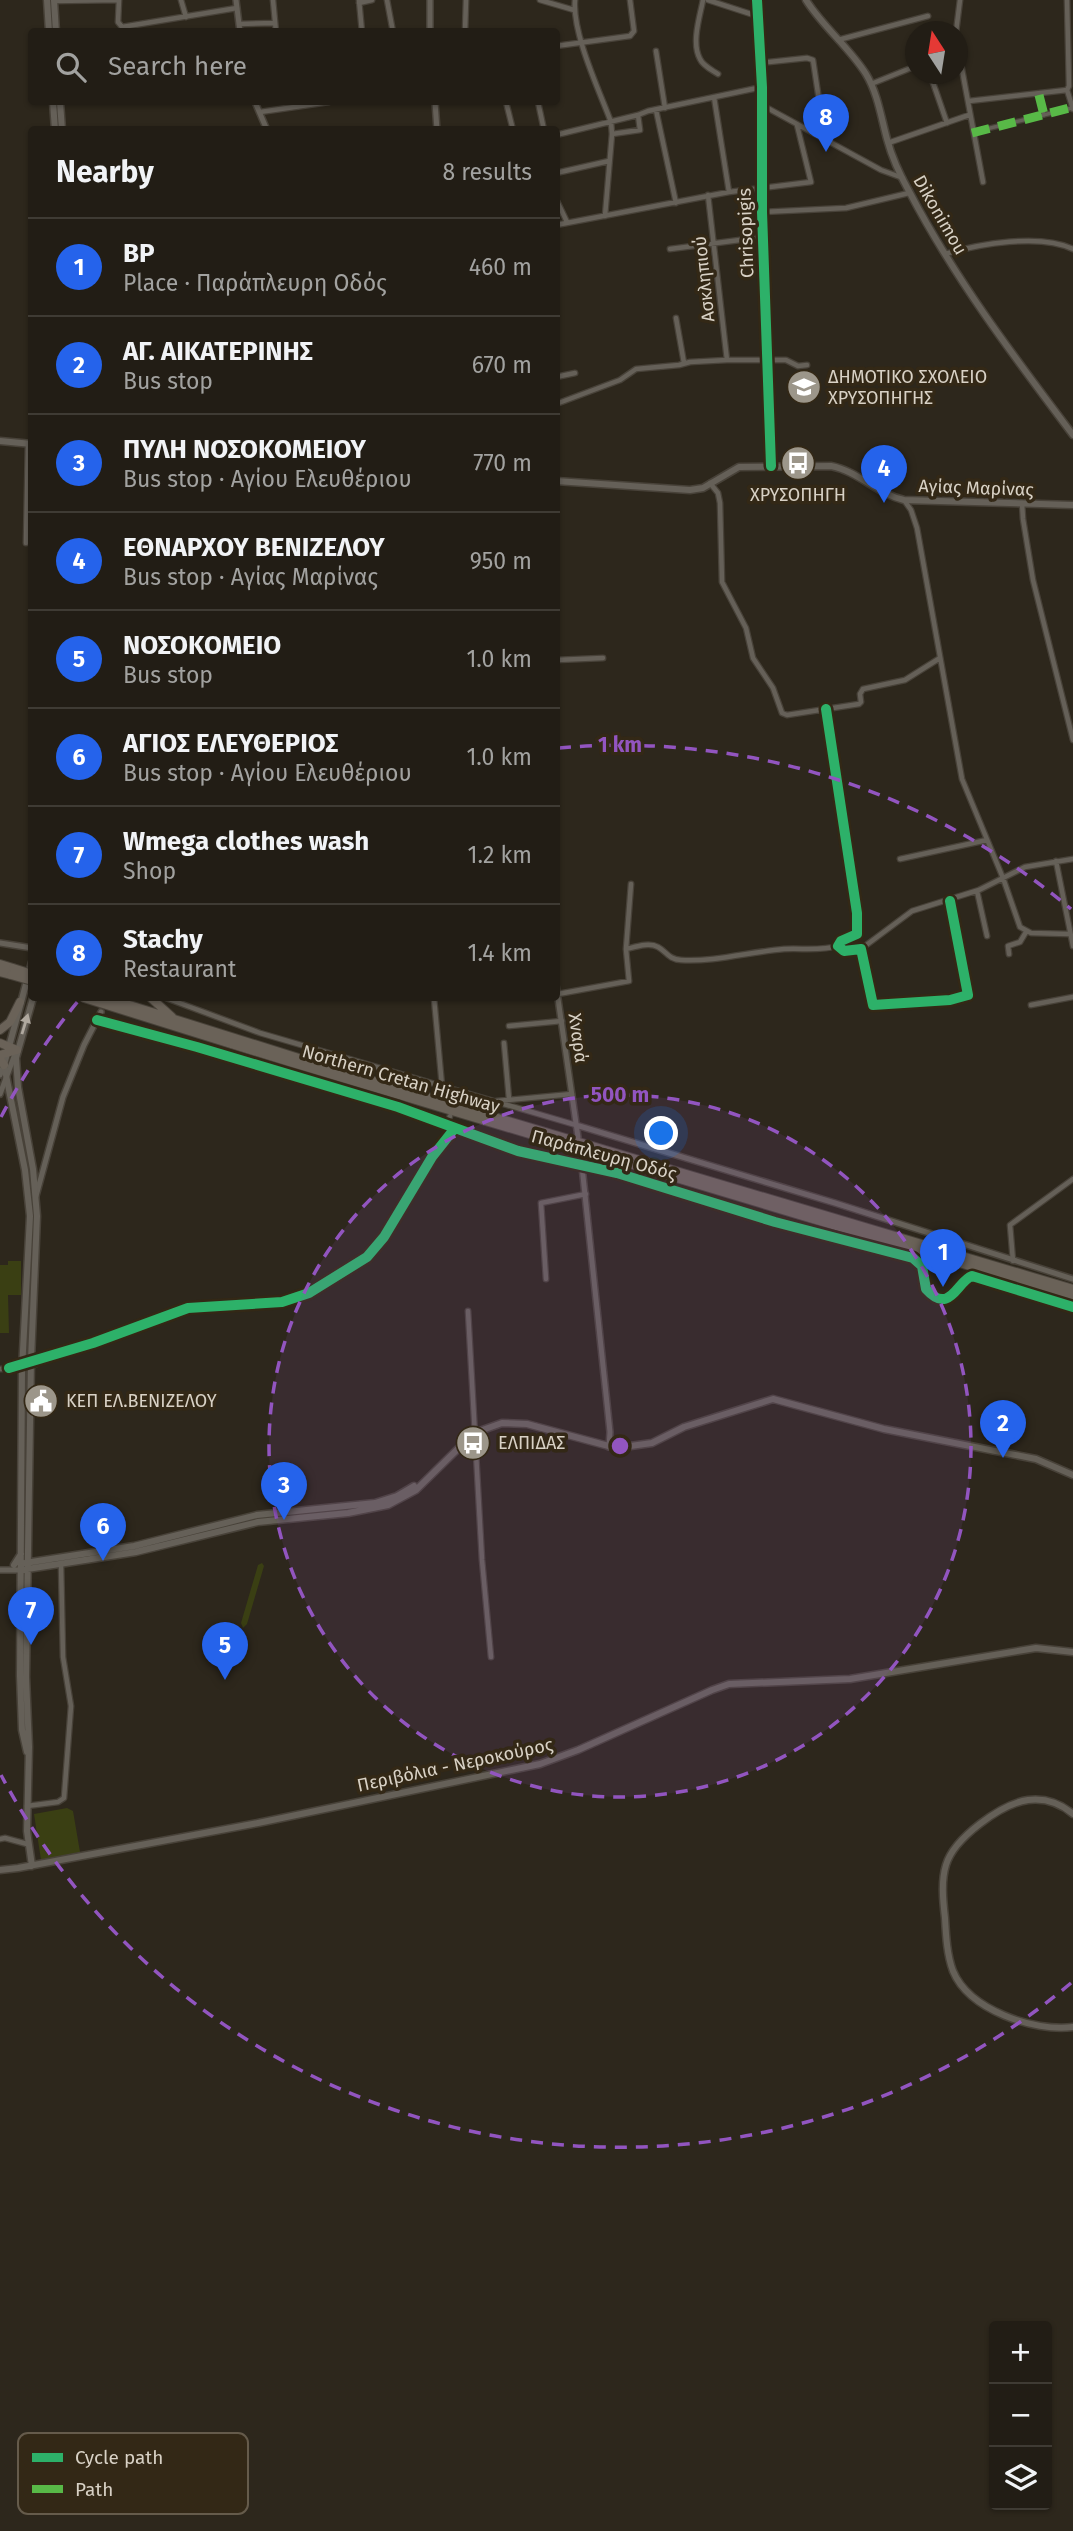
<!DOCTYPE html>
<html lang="en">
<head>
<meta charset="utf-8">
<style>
  body { margin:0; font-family:"Fira Sans",sans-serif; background:#2e2a22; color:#f1f3f6 }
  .controls { position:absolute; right:21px; bottom:21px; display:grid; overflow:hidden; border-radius:7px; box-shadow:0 2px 5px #0004 }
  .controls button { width:63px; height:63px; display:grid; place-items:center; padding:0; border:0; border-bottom:2px solid #3f3b34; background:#221d15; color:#f1f3f6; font:35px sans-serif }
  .compass { position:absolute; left:905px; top:21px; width:63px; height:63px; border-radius:50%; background:#221d15; box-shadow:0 2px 5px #0004; rotate:348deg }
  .you { position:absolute; left:662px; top:1134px; width:24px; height:24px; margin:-18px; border:5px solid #fff; border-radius:50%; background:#1a73e8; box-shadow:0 0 0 10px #1a73e833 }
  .badge { display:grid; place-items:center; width:46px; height:46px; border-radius:50%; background:#2563eb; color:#fff; font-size:23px; font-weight:700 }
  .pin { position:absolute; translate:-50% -58px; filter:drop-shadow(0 2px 4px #0008) }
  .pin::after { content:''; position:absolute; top:37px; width:24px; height:21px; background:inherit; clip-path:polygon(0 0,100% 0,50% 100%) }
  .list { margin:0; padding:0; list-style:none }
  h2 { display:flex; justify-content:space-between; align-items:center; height:91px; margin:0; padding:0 28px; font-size:30px }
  h2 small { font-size:23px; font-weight:400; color:#a2a2a0 }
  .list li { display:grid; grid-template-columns:46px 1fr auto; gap:21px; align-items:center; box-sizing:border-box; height:98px; padding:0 28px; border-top:2px solid #3f3b34 }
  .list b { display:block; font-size:26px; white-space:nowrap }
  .list p { margin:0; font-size:23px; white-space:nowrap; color:#a2a2a0 }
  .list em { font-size:23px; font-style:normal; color:#a2a2a0 }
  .icon { flex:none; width:38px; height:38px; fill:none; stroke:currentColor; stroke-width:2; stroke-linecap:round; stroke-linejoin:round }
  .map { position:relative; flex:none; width:1073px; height:2531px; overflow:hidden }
  .search { position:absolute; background:#221d15; box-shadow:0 2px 5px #0004; left:28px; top:28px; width:532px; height:77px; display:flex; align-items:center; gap:18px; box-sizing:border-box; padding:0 24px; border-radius:7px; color:#a2a2a0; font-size:26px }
  .panel { position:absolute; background:#221d15; box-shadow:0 2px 5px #0004; left:28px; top:126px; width:532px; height:875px; border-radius:7px }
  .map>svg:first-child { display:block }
  .green { fill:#3a3f13 }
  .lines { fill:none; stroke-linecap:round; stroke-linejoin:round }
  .pedestrian-casing { stroke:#484239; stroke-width:6 }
  .minor-casing { stroke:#484239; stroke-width:7 }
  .tertiary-casing { stroke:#484239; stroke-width:8 }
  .secondary-casing { stroke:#484239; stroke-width:9 }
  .motorway-casing { stroke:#484239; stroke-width:10 }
  .pedestrian { stroke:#656058; stroke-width:3.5 }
  .minor { stroke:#656058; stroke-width:4.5 }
  .tertiary { stroke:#656058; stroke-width:5 }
  .secondary { stroke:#656058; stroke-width:6 }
  .motorway { stroke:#6a6258; stroke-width:8 }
  .motorway-bridge-casing { stroke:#484239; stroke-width:10; stroke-linecap:butt }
  .motorway-bridge { stroke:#6a6258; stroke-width:8 }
  .quiet { stroke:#58b947; stroke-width:9; stroke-dasharray:18 9; stroke-linecap:butt }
  .cycleway-casing { stroke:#332816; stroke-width:15 }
  .cycleway { stroke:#2db169; stroke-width:10 }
  .oneway { fill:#b0a99f }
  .ring { fill:none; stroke:#9255c0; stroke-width:3.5; stroke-dasharray:12 9 }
  .labels { text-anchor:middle; stroke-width:7; stroke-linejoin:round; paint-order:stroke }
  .street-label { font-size:18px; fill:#d8d1c5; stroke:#332816 }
  .poi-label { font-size:18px; fill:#d8d1c5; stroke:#332816; text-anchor:start }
  .key { fill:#332816; stroke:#655b4b; stroke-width:2 }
  .key-label { font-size:19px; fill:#d8d1c5 }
  .centre { fill:#9255c0; stroke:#332816; stroke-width:3.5 }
  .ring-label { font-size:21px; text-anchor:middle; font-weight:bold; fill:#9255c0; stroke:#332816; stroke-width:7; stroke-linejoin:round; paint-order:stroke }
</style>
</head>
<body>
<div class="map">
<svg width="1073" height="2531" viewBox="0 0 1073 2531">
  <rect width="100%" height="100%" fill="#2d271c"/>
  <path class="green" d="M8,1261H21V1295H8L9,1333H0V1265H8Z
    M262,1563L264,1566L247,1624L243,1628L241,1623L258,1565Z
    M67,1808L73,1811L80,1852L41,1860L34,1814Z"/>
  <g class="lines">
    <g class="pedestrian-casing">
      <path id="pedestrian" d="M1039,95L1044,115
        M974,132L1072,108"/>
    </g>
    <g class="minor-casing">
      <path id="minor" d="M119,0L118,22L122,27L237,8
        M181,0L186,17
        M273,0L276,32
        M359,0L362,32
        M387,0L393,32
        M540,0L574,10
        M575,0C572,33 599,90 611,122L612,134L640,130L638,115L648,111L762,87
        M703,0C700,16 691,43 700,59C703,66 712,70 718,74
        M708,0L757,16
        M1067,0L1069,86L1067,90L1073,109
        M54,1L119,0
        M359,3L372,0
        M239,24L275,23
        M465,32L466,0
        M956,32L960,0
        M838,40L928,16
        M556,46L630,36L634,31L630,0
        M958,48L983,182
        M656,51L665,108
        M760,63L807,58L813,60L825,140
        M930,74L947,123
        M871,84L916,66
        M714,97L729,192
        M969,101L1067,90
        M506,102L513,130
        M538,102L544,130
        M762,105L881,170L903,178
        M656,110L676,203
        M260,112L329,102
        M556,135L638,115
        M888,143L969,115
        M556,173L609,161
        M708,195L727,360
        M556,199L567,222
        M762,212L846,208L909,193
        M605,216L612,134
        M556,225L729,192L811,182L797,125
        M670,249L763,237
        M945,254C979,244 1040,233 1073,249
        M676,318L684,363
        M556,377L575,373
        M556,404L620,380L636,369L679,365L690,362L727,360H786L798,366L807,365
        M710,483L718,493L720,503L722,582L746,628L753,658L773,688L782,713L787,715L859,704L861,702L860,694L863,689L905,680L940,658
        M904,500L911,510L917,528L962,779L1003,878L1020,927L1031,933L1069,934
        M1022,503L1023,519L1033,580L1073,740
        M26,543L28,444
        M556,660L603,658
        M826,709L857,913V934L841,941L838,946L844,951L861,949L873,1005L950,1000L968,995L950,901
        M900,859L987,840
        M1056,861L1073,946
        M977,891L987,936
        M626,949L631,884
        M861,949L912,911L979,890L1025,867L1073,859
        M1009,954L1008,946L1020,942L1026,932
        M558,994L629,981L626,949C635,947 649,942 658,947C667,952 668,959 681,960C715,962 749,952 784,949C802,948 821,951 838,946
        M166,998L260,1033L576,1125
        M434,998L442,1086
        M1031,1005L1073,997
        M509,1026L562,1021
        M504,1043L509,1099
        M497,1101L572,1094
        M447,1124L450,1116
        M1013,1261L1010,1225L1073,1179
        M546,1279L541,1203L586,1194
        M468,1311L482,1560L491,1657
        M9,1368L93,1343L188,1308L282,1302L309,1293L367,1257L384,1237L432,1157L455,1128
        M0,1369C21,1367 27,1372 46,1358
        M27,1806L58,1802L64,1798L71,1706L63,1657L61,1564
        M0,1839L5,1838L27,1844"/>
    </g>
    <g class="tertiary-casing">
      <path id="tertiary" d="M236,0L240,32
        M430,0V32
        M757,0L762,87V212L771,466
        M255,102L267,130
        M435,102L437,130
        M0,943L32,948
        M556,985L578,1137
        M97,1020L197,1047L398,1107L518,1151L617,1173L775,1222L913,1258L922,1266L926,1289C950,1316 957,1281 972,1276L1073,1307
        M0,1075L4,1065
        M0,1094L15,1054
        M576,1125L835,1203L1073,1279
        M581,1157L610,1432L609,1447
        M36,1196L63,1097L84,1045L101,1012
        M0,1570H21"/>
    </g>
    <g class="secondary-casing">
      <path id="secondary" d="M47,0L49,32
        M54,0L56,32
        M806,0C823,27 849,47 866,74C878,94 881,117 887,139C892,158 901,177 910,193C955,279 1015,358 1073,435
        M53,102L55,130
        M60,102L62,130
        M0,441L32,444
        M556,481L690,490L703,488L739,467L831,466C858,471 877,494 904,500L1073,505
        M25,1563L134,1546L257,1515L375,1503L397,1496L414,1486
        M14,1565L21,1554
        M21,1570L136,1552L258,1522L348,1513L388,1505L416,1490L474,1433L502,1423L527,1424L616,1448L652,1443L684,1427L773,1399L884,1429L1036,1459L1073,1475
        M27,1752L22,1730L20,1676L22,1370L30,1216L25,1170L4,1065L32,962
        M1073,1814C1060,1803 1044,1798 1028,1800C1001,1804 954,1838 946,1865C941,1881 943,1901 945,1918C946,1936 947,1955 953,1971C969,2010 1034,2032 1073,2027
        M32,1866L27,1831L29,1747L26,1677L31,1360L37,1216L33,1169L18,1087L16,1058L33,998
        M0,1870L18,1868L258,1823L540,1764L578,1750L712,1690L729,1684L850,1679L1036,1648L1073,1652"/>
    </g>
    <g class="motorway-casing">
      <path id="motorway" d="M0,964L13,968
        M0,972L11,975
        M84,998L289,1062L1073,1297
        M107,998L340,1071L1073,1289
        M151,998L172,1017
        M0,1030L10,1022L20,1002
        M0,1043L17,1050
        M0,1055L17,1050
        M0,1059L4,1065"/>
    </g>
    <use href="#pedestrian" class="pedestrian"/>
    <use href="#minor" class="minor"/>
    <use href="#tertiary" class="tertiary"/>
    <use href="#secondary" class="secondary"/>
    <use href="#motorway" class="motorway"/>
    <g class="motorway-bridge-casing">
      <path id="motorway-bridge" d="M13,968L32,974
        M11,975L32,981"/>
    </g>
    <use href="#motorway-bridge" class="motorway-bridge"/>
    <path class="quiet" d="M1039,95L1044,115
      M972,133L1073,107"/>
    <g class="cycleway-casing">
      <path id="cycleway" d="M757,0L762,87V212L771,466
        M826,709L857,913V934L841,941L838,946L844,951L861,949L873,1005L950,1000L968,995L950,901
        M97,1020L197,1047L398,1107L518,1151L617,1173L775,1222L913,1258L922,1266L926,1289C950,1316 957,1281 972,1276L1073,1307
        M9,1368L93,1343L188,1308L282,1302L309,1293L367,1257L384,1237L432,1157L455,1128"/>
    </g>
    <use href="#cycleway" class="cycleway"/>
  </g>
  <defs><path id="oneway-solid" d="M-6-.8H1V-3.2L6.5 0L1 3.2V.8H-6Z" transform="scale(1.75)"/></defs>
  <use class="oneway" href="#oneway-solid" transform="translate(25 1024) rotate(-73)"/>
  <circle cx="620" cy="1446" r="351" fill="#9255c0" fill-opacity=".12"/>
  <g class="ring">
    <circle cx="620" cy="1446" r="351"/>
    <path d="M1071 1983A701 701 0 0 1 1 1775M1 1117A701 701 0 0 1 79 1000M559 748A701 701 0 0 1 1071 909"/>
  </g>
  <defs>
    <g id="school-disc" transform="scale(1.75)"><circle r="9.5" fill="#9c968a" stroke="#332816"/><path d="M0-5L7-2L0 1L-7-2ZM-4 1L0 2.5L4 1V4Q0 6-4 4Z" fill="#fff"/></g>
    <g id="bus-disc" transform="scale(1.75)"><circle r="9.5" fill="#9c968a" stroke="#332816"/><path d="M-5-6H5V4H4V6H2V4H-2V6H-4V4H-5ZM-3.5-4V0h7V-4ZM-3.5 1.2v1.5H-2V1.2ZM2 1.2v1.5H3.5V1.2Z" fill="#fff"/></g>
    <g id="civic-disc" transform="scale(1.75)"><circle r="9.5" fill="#9c968a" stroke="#332816"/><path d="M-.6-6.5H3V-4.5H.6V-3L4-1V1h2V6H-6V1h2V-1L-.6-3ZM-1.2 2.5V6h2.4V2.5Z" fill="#fff"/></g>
  </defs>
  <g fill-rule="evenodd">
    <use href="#school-disc" x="804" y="387"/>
    <use href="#bus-disc" x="798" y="463"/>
    <use href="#civic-disc" x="41" y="1401"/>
    <use href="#bus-disc" x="473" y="1443"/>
  </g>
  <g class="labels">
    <g class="street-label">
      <text transform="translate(940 215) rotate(60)" y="6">Dikonimou</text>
      <text transform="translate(746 233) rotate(-92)" y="6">Chrisopigis</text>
      <text transform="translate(704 279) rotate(-96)" y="6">Ασκληπιού</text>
      <text transform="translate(976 488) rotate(2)" y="6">Αγίας Μαρίνας</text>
      <text transform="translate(578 1038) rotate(82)" y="6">Χναρά</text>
      <text transform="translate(401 1079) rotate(16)" y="6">Northern Cretan Highway</text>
      <text transform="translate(604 1155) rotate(15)" y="6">Παράπλευρη Οδός</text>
      <text transform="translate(455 1765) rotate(-12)" y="6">Περιβόλια - Νεροκούρος</text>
    </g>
    <g class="poi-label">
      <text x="828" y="383">ΔΗΜΟΤΙΚΟ ΣΧΟΛΕΙΟ<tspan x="828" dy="21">ΧΡΥΣΟΠΗΓΗΣ</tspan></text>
      <text x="798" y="501" text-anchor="middle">ΧΡΥΣΟΠΗΓΗ</text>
      <text x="66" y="1407">ΚΕΠ ΕΛ.ΒΕΝΙΖΕΛΟΥ</text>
      <text x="498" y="1449">ΕΛΠΙΔΑΣ</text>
    </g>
  </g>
  <rect x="18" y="2433" width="230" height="81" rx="10" class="key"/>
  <rect x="32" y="2453" width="31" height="9" fill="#2db169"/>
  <rect x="32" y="2485" width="31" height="8" fill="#58b947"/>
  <g class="key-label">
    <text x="75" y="2464">Cycle path</text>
    <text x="75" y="2496">Path</text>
  </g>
  <circle cx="620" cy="1446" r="10" class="centre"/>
  <g class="ring-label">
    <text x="620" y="752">1 km</text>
    <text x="620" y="1102">500 m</text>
  </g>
</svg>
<div class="controls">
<button>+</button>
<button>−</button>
<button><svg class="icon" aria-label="layers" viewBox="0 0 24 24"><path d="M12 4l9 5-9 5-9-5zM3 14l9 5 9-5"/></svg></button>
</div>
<svg class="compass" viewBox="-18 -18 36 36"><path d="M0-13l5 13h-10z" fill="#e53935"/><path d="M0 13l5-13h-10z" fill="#a2a2a0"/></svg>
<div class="you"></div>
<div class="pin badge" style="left:943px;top:1287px">1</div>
<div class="pin badge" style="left:1003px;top:1458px">2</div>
<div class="pin badge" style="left:284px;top:1520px">3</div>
<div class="pin badge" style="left:884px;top:503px">4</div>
<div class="pin badge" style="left:225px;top:1680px">5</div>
<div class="pin badge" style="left:103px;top:1561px">6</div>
<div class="pin badge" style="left:31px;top:1645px">7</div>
<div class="pin badge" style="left:826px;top:152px">8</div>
<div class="search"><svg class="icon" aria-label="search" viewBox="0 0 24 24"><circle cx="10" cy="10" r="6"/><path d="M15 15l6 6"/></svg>Search here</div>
<section class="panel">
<h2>Nearby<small>8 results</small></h2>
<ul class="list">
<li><span class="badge">1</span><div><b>BP</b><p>Place · Παράπλευρη Οδός</p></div><em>460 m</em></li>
<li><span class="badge">2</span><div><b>ΑΓ. ΑΙΚΑΤΕΡΙΝΗΣ</b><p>Bus stop</p></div><em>670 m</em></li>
<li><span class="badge">3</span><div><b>ΠΥΛΗ ΝΟΣΟΚΟΜΕΙΟΥ</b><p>Bus stop · Αγίου Ελευθέριου</p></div><em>770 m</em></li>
<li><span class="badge">4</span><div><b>ΕΘΝΑΡΧΟΥ ΒΕΝΙΖΕΛΟΥ</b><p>Bus stop · Αγίας Μαρίνας</p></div><em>950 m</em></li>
<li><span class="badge">5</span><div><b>ΝΟΣΟΚΟΜΕΙΟ</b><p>Bus stop</p></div><em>1.0 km</em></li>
<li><span class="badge">6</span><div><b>ΑΓΙΟΣ ΕΛΕΥΘΕΡΙΟΣ</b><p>Bus stop · Αγίου Ελευθέριου</p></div><em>1.0 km</em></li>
<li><span class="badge">7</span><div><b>Wmega clothes wash</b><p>Shop</p></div><em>1.2 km</em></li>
<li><span class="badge">8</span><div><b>Stachy</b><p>Restaurant</p></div><em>1.4 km</em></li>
</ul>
</section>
</div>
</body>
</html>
